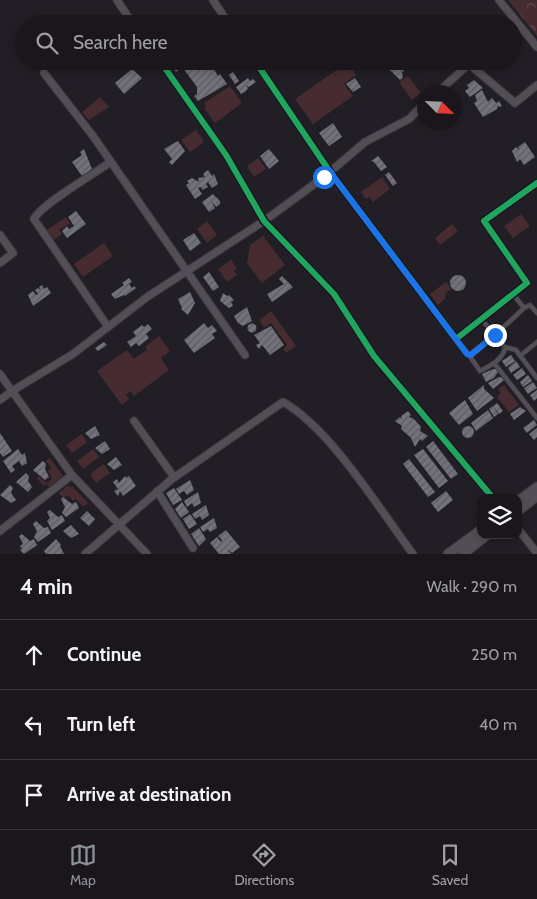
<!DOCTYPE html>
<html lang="en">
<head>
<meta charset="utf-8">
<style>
  body { margin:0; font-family:Cabin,sans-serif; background:#231f25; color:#f1f3f6 }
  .controls { position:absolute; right:15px; bottom:15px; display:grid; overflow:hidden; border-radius:10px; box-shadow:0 2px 8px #0003 }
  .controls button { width:45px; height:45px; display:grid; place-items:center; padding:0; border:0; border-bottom:1px solid #38353b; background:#1a161c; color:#f1f3f6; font:25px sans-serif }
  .compass { position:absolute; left:417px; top:85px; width:45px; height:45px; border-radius:50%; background:#1a161c; box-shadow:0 2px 8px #0003; rotate:114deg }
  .stop { position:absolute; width:15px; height:15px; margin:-11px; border:4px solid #1a73e8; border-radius:50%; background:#fff }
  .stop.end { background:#1a73e8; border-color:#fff; box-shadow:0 1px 5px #0008 }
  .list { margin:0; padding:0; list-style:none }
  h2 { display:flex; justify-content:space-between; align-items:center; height:65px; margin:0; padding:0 20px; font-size:21px }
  h2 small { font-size:16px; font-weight:400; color:#9f9fa3 }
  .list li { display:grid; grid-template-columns:32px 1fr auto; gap:15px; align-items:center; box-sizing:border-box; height:70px; padding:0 20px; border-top:1px solid #38353b }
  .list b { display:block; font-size:19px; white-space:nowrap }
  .list em { font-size:16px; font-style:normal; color:#9f9fa3 }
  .icon { flex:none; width:28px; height:28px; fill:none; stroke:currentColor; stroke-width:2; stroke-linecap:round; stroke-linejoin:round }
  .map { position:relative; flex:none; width:537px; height:554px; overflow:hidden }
  .search { position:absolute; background:#1a161c; box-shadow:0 2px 8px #0003; left:15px; right:15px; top:15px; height:55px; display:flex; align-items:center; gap:12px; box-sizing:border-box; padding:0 18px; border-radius:28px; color:#9f9fa3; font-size:19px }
  .sheet { height:275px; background:#1a161c }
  nav { display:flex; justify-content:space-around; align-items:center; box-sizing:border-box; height:70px; border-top:1px solid #38353b; background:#1a161c; font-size:14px; color:#9f9fa3 }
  nav a { display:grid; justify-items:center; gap:2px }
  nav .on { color:#8c9099 }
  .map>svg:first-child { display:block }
  .grass { fill:#462c30 }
  .forest { fill:url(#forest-crowns) }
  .building { fill:url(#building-hatch) }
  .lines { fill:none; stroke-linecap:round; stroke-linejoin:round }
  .service-casing { stroke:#3d3940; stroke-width:5.5 }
  .minor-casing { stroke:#3d3940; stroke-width:9 }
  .tertiary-casing { stroke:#3d3940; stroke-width:11 }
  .service { stroke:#524e55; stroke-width:4 }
  .minor { stroke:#524e55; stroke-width:7 }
  .tertiary { stroke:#524e55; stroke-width:9 }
  .cycleway-casing { stroke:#191120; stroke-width:9 }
  .cycleway { stroke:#20a55d; stroke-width:6 }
  .route { stroke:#1a73e8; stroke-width:6 }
</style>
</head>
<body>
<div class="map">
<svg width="537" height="554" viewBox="0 0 537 554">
  <defs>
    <pattern id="forest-crowns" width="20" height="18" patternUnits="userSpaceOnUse" patternTransform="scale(1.25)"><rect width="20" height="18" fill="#462c30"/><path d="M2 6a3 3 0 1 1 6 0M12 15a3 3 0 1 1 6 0" fill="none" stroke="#614b4f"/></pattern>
    <pattern id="building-hatch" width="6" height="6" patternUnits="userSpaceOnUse" patternTransform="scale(1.25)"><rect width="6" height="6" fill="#72717c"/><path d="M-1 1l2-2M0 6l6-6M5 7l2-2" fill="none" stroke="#5c5c62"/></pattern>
  </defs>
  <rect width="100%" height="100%" fill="#221e26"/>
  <path class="grass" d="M348,62L356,75L344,84L353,96L313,124L295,99Z
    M408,76L421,93L412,100L399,82Z
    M230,86L242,103L215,123L204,108L206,106L204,103Z
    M100,97L109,107L89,120L82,112Z
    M196,130L204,142L190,152L181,140Z
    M258,158L266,169L254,177L247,166Z
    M382,177L390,189L373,202L369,197L366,199L361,192Z
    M521,214L530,226L513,238L504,226Z
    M66,217L70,223L59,230L62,234L54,240L47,230Z
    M207,221L217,235L207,243L197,229Z
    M452,224L458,231L440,245L435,238Z
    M263,236L285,265L262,283L247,263L250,245Z
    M104,243L113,256L83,277L74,264Z
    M231,260L237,269L234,271L237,275L227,282L218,269Z
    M446,282L451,289L446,293L445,299L438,305L430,294Z
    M271,311L296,346L286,353L283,349L287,345L271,323L264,328L259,320Z
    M159,336L170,351L161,358L169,370L134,396L130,391L126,395L129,399L122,405L97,371L127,350L134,359L147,350L145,347Z
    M504,385L519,405L509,412L497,397L501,393L498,389Z
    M82,434L87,442L72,453L66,445Z
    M93,449L99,457L83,469L77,461Z
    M50,458L63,476L49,487L46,484L43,486L37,478L39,477L47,483L52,479L48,471L51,468L46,461Z
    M104,464L110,473L96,483L90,474Z
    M68,485L70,487L72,486L88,503L83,507L76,499L73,501L69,496L62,497L59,493Z"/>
  <path class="forest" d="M508,0H537V36Z"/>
  <path class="building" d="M192,61H209L218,76L220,74L227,84L198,101L194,96L197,94V87L183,68Z
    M180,62L183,67L176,72L173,67Z
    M398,63L404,71L402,72L403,78L400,80L388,68Z
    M132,69L142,78L124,94L115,83Z
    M233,72L239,81L235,84L229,75Z
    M248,78L250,81L253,79L256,82L249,87L246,85L248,88L246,91L241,94L236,87Z
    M355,78L361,87L353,92L346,84Z
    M474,80L483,88L470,97L465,91L469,88L467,85Z
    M482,90L488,102L492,98L496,103L499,101L502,106L499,107L498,105L497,109L483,117L474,103L477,101L475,95Z
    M333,123L342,137L329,146L319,133Z
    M178,141L185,151L172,165L169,162L172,159L164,149Z
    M525,142L535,157L524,165L520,159L517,162L512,151L516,147L520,150L518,147Z
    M84,149L92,169L82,176L72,162L82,155L80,152Z
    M269,149L279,161L269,169L260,156Z
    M378,156L387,167L381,171L374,162L371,161Z
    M208,170L212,176L214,174L218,184L212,188L208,182L206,184L208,187L202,190L201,187L198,188L202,194L195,199L186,185L189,183L187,181L192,178L199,182L198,178L205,177L203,174Z
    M389,172L397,183L393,186L385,175Z
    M213,194L220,201V204L216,207L211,201L215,208L209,212L202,202Z
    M76,211L86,224L67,238L62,231L67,226L69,229L74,226L68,217Z
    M194,233L201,243L190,251L183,240Z
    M209,272L219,287L213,291L203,277Z
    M450 283a8 8 0 1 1 16 0a8 8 0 1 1-16 0Z
    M282,276L293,287L272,302L267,294L284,284L279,279Z
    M129,278L132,282L129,284L132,288L134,286L136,288L125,296L124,295L115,299L111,294L124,285L122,283Z
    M42,285L44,289L47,287L51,293L33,306L28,295L33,291L36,295L38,294L35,290L38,288L41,290L39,287Z
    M190,292L195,303L188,315L181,309L182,308L178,299Z
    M223,293L227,296L229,295L234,300L231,302L233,306L229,308L220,301Z
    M247,307L252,321L243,326L238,323L234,316Z
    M204,323L208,328L212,325L217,331L212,334L215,338L194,353L184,340Z
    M247.5 328a4.5 4.5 0 1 1 9 0a4.5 4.5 0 1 1-9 0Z
    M148,324L152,329L146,334L149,338L139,346L136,343L131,347L127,342L136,336L133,332L142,325L144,327Z
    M271,326L284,345L270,355L262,345L259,349L256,345L260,343L254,335Z
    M104,342L107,345L98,351L95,348Z
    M511,355L515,361L506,367L502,361Z
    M516,361L520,367L511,373L508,368Z
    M522,368L526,374L517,380L513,375Z
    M493,369H496L498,372L494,378L486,382L482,374Z
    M528,375L532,381L523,387L520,382Z
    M499,377H501L504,380L493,389L488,383Z
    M533,382L537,388L528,394L524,388Z
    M484,385V389L494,398L477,411L468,398Z
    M537,390V398L534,401L530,395Z
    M465,400L473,414L459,425L449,413Z
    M497,403L503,411L499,414L493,406Z
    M493,406L498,414L494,417L489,409Z
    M520,407L526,411L514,420L510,414Z
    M488,410L493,418L476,431L471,423Z
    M408,411L411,415L409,417L414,419L421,427L420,431L428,436L422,441L420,439L415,447L411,438L401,429L402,426L395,421L400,417L402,419L401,416Z
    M534,420L537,425L527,433L523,428Z
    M462 432a6 6 0 1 1 12 0a6 6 0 1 1-12 0Z
    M95,426L100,435L91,439L85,433Z
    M537,428V437L534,440L529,434Z
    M0,433L12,451L3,457L0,453Z
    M105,441L110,449L102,454L95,448Z
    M433,441L458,474L451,479L426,447Z
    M18,449L22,455L25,453L27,463L22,466L19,461L12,466L15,470L11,473L3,461Z
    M423,449L448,481L439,488L414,455Z
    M116,457L122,465L114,470L107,464Z
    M409,459L435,492L428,497L403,464Z
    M43,461L46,464L45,469L49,477L45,480L33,470Z
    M26,473L29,476L28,481L32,487L28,492L16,482Z
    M125,476L126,478L129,476L136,486L123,496L120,491L118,496L114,491L118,489L113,482L117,479L119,483Z
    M190,480L194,490L187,495L184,491L179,494L176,489Z
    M10,485L13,488L11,493L16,500L11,503L0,495Z
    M174,488L182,500L173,505L166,493Z
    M446,491L453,500L438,512L431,503Z
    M198,492L201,503L194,507L192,503L187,507L184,501Z
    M63,497L72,504L76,502L79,508L66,517L62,513L65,507L61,499Z
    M182,502L189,512L181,518L175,509Z
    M206,505L209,515L202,520L200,516L195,519L192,514Z
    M50,510L58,517L62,515L65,521L52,530L47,521L50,518L47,512Z
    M87,511L95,519L89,526L80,518Z
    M190,514L197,524L189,529L183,519Z
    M214,518L217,528L210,532L208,529L203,532L200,527Z
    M36,521L44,528L48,527L51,533L38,542L34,537L37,531L33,524Z
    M71,525L79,534L71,538L63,531Z
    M199,528L206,539L199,546L191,534Z
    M226,530L240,547L232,553L227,549L231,554H219L210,543L217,537L221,542L222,540L218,536Z
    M22,534L30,541L34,539L37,545L24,554L20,550L22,549L20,546L23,544L19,536Z
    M56,539L61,545L60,546L64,554H46L44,551Z"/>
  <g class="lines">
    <g class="service-casing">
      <path id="service" d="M513,294L524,308L530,305L537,313
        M481,319L495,335L524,308
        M456,339L469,355L495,335L505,347L516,350L537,378
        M469,355L480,371C490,366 504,359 505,347
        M520,356L537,342
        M494,363L537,418"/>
    </g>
    <g class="minor-casing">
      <path id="minor" d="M117,0L133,24
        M213,0L229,24
        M499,0L537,47
        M160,61L226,155L264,221L334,294L374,356L493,498
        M255,61L330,172L456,339L527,283L484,221L537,183
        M44,73L93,136L245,355
        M438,92L469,64L515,103L537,85
        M0,235L13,253L0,263
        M108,327L34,219C40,205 94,174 109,163
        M0,374L12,391L73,354L147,297L264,221L324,177L365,142L409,119L424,104
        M0,400L12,391L72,475L147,554
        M134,421L174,477
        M157,491L193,548
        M518,529L537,553
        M0,531L72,475
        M85,554L172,479L283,402C330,428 380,510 413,554"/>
    </g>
    <g class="tertiary-casing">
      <path id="tertiary" d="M518,501L537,487
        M518,511L537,496
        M448,554L481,530
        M463,554L487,535"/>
    </g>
    <use href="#service" class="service"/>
    <use href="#minor" class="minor"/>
    <use href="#tertiary" class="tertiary"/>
    <g class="cycleway-casing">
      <path id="cycleway" d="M160,61L226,155L264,221L334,294L374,356L493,498
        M255,61L330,172L456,339L527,283L484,221L537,183"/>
    </g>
    <use href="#cycleway" class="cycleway"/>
  </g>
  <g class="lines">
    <path class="route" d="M324,177L330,172L467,354L471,355L495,335"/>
  </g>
</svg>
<div class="controls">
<button><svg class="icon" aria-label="layers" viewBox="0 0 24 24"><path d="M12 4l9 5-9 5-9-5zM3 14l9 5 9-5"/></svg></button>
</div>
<svg class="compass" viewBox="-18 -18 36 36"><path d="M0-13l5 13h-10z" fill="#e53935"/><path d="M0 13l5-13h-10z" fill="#9f9fa3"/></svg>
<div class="stop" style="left:324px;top:177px"></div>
<div class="stop end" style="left:495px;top:335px"></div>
<div class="search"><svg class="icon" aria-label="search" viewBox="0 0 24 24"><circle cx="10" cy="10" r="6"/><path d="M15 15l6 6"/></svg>Search here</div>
</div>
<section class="sheet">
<h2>4 min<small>Walk · 290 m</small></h2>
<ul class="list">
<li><svg class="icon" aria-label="ahead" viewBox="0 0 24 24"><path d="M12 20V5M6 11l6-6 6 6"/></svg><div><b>Continue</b></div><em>250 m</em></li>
<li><svg class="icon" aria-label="left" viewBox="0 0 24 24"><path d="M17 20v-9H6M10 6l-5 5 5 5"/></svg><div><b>Turn left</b></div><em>40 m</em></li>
<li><svg class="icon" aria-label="arrive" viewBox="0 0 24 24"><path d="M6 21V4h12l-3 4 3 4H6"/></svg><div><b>Arrive at destination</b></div></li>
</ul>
</section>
<nav>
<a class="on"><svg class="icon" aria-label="map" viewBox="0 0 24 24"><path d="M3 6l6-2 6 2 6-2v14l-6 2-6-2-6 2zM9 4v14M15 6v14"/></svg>Map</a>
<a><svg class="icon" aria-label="directions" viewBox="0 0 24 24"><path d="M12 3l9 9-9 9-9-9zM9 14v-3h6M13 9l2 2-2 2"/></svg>Directions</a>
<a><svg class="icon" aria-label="saved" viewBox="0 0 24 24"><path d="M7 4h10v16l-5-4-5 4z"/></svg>Saved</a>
</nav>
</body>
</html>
